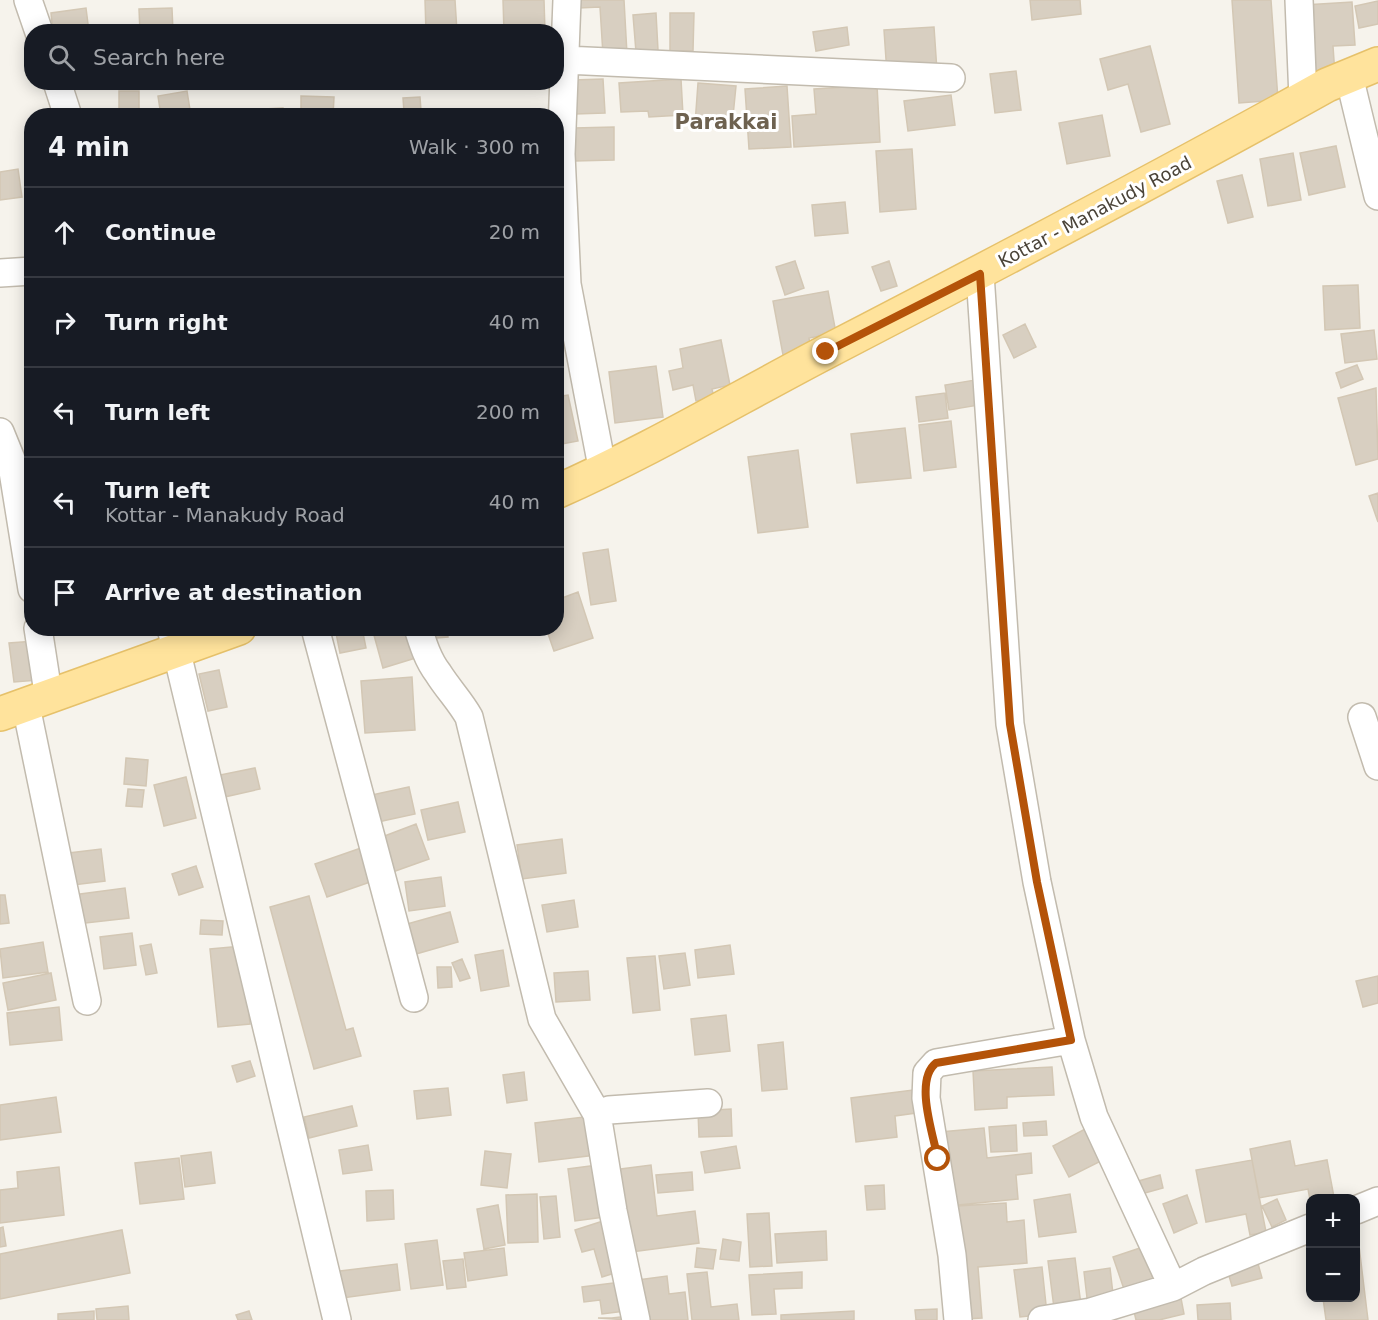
<!DOCTYPE html>
<html lang="en">
<head>
<meta charset="utf-8">
<style>
  body { margin:0; font-family:"DejaVu Sans",sans-serif; background:#242831; color:#f1f3f6 }
  .controls { position:absolute; right:18px; bottom:18px; display:grid; overflow:hidden; border-radius:12px; box-shadow:0 3px 15px #0003 }
  .controls button { width:54px; height:54px; display:grid; place-items:center; padding:0; border:0; border-bottom:2px solid #363941; background:#171b24; color:#f1f3f6; font:30px sans-serif }
  .stop { position:absolute; width:18px; height:18px; margin:-14px; border:4px solid #b45309; border-radius:50%; background:#fff }
  .stop.end { background:#b45309; border-color:#fff; box-shadow:0 2px 6px #0008 }
  .list { margin:0; padding:0; list-style:none }
  h2 { display:flex; justify-content:space-between; align-items:center; height:78px; margin:0; padding:0 24px; font-size:26px }
  h2 small { font-size:20px; font-weight:400; color:#9ea1a6 }
  .list li { display:grid; grid-template-columns:39px 1fr auto; gap:18px; align-items:center; box-sizing:border-box; height:90px; padding:0 24px; border-top:2px solid #363941 }
  .list b { display:block; font-size:22px; white-space:nowrap }
  .list p { margin:0; font-size:20px; white-space:nowrap; color:#9ea1a6 }
  .list em { font-size:20px; font-style:normal; color:#9ea1a6 }
  .icon { flex:none; width:33px; height:33px; fill:none; stroke:currentColor; stroke-width:2; stroke-linecap:round; stroke-linejoin:round }
  .map { position:relative; flex:none; width:1378px; height:1320px; overflow:hidden }
  .search { position:absolute; background:#171b24; box-shadow:0 3px 15px #0003; left:24px; top:24px; width:540px; height:66px; display:flex; align-items:center; gap:15px; box-sizing:border-box; padding:0 21px; border-radius:24px; color:#9ea1a6; font-size:22px }
  .panel { position:absolute; background:#171b24; box-shadow:0 3px 15px #0003; left:24px; top:108px; width:540px; height:528px; border-radius:24px }
  .map>svg:first-child { display:block }
  .building { fill:#d8cfc1; stroke:#d3c7b4; stroke-width:1.5 }
  .lines { fill:none; stroke-linecap:round; stroke-linejoin:round }
  .minor-casing { stroke:#c2bbae; stroke-width:30 }
  .major-casing { stroke:#e6c16a; stroke-width:36 }
  .minor { stroke:#fff; stroke-width:27 }
  .major { stroke:#ffe39c; stroke-width:33 }
  .route { stroke:#b45309; stroke-width:8 }
  .labels { text-anchor:middle; stroke-width:6; stroke-linejoin:round; paint-order:stroke }
  .street-label { font-size:18px; fill:#4b4439; stroke:#fff }
  .quarter-label { font-size:21px; font-weight:bold; fill:#6e6250; stroke:#fff }
</style>
</head>
<body>
<div class="map">
<svg width="1378" height="1320" viewBox="0 0 1378 1320">
  <rect width="100%" height="100%" fill="#f6f3ec"/>
  <path class="building" d="M425,0H455L457,32H426Z
    M503,0H544L545,32H504Z
    M579,0H624L627,54L603,55L600,7L579,8Z
    M1030,0H1080L1081,14L1032,20Z
    M1232,0H1271L1278,100L1239,103Z
    M1378,1V24L1359,28L1355,6Z
    M1352,2L1355,45L1333,46L1335,75L1308,76L1304,5Z
    M86,8L89,32H53L51,13Z
    M172,8L173,32H140L139,9Z
    M656,13L658,50L636,52L633,15Z
    M670,13H694L693,51H670Z
    M847,27L849,45L816,51L813,32Z
    M934,27L937,71L887,74L884,30Z
    M1150,46L1170,124L1141,132L1128,84L1108,90L1100,59Z
    M1016,71L1021,110L995,113L990,74Z
    M603,79L605,113L575,114L573,80Z
    M681,79L683,115L649,117L648,111L621,112L619,83Z
    M698,83L736,86L732,126L695,124Z
    M877,85L880,142L794,147L792,116L816,114L814,89Z
    M787,86L791,147L749,149L745,89Z
    M119,91H139V109H119Z
    M187,91L191,116H161L158,96Z
    M951,95L955,125L908,131L904,101Z
    M301,96L334,97L333,116H301Z
    M420,97L421,111L404,112L403,98Z
    M283,108L284,116H265L264,109Z
    M1102,115L1110,156L1067,164L1059,123Z
    M614,127V160L575,161L574,128Z
    M1336,146L1345,187L1309,195L1300,153Z
    M912,149L916,209L880,212L876,151Z
    M1293,153L1301,200L1268,206L1260,159Z
    M18,169L22,197L0,200V172Z
    M1242,175L1253,217L1228,223L1217,181Z
    M845,202L848,233L815,236L812,205Z
    M795,261L804,288L785,295L776,267Z
    M889,261L897,286L881,291L872,267Z
    M1358,285L1360,328L1325,330L1323,286Z
    M828,291L836,333L809,338L811,350L783,355L773,301Z
    M1025,324L1036,347L1014,358L1003,335Z
    M1374,330L1377,359L1345,363L1341,334Z
    M721,340L730,385L712,389L714,398L696,401L693,385L673,390L669,371L683,368L680,349Z
    M1357,365L1363,379L1341,388L1336,373Z
    M656,366L663,417L615,423L609,372Z
    M975,380L979,405L949,410L945,385Z
    M1376,388L1378,459L1356,465L1338,398Z
    M945,393L948,418L919,422L916,397Z
    M568,395L578,441L556,445V397Z
    M951,421L956,467L924,471L919,425Z
    M905,428L911,478L857,483L851,434Z
    M798,450L808,527L758,533L748,457Z
    M1378,493V522L1369,496Z
    M608,549L616,601L591,605L583,553Z
    M556,581L562,598L578,592L593,638L554,651L546,628H556Z
    M335,628H362L366,648L340,653Z
    M372,628H411L419,657L383,668Z
    M423,628H447L448,637L424,639Z
    M451,628H481V630L451,633Z
    M35,641L38,680L14,682L9,643Z
    M219,670L227,707L208,711L199,674Z
    M412,677L415,730L365,733L361,681Z
    M126,758L148,760L146,786L124,784Z
    M255,768L260,789L220,798L215,776Z
    M186,777L196,818L164,826L154,785Z
    M409,787L415,814L373,823L367,796Z
    M128,789L144,790L142,807L126,806Z
    M458,802L465,832L428,840L421,810Z
    M416,824L429,859L387,874L374,840Z
    M562,839L566,873L522,879L517,845Z
    M361,848L373,881L327,897L315,864Z
    M101,849L105,881L73,885L69,853Z
    M196,866L203,887L179,895L172,874Z
    M441,877L445,906L409,911L405,882Z
    M125,888L129,918L77,924L73,895Z
    M0,895H5L9,923L0,924Z
    M309,896L346,1030L353,1028L361,1056L314,1069L270,907Z
    M574,900L578,927L547,932L542,905Z
    M450,912L458,942L416,954L407,924Z
    M201,920L223,921L222,935L200,934Z
    M132,933L136,965L104,969L100,937Z
    M43,942L48,972L3,978L0,949Z
    M151,944L157,973L146,975L140,946Z
    M730,945L734,974L698,978L695,950Z
    M242,946L250,1024L218,1027L210,949Z
    M503,950L509,986L481,991L475,955Z
    M685,953L690,985L664,989L659,956Z
    M655,956L660,1010L633,1013L627,958Z
    M462,959L470,978L460,981L452,963Z
    M437,967H451L452,987L438,988Z
    M588,971L590,1000L556,1002L554,973Z
    M51,973L56,1000L8,1010L3,983Z
    M1378,976V1003L1363,1007L1356,981Z
    M59,1007L62,1040L10,1045L7,1013Z
    M726,1015L730,1051L695,1055L691,1019Z
    M783,1042L787,1089L762,1091L758,1045Z
    M250,1061L255,1076L237,1082L232,1066Z
    M1052,1067L1054,1095L1007,1097V1108L975,1110L973,1071Z
    M524,1072L527,1100L507,1103L503,1075Z
    M448,1088L451,1115L417,1119L414,1091Z
    M913,1090L916,1113L895,1116L897,1137L856,1142L851,1098Z
    M56,1097L61,1132L0,1140V1105Z
    M352,1106L357,1126L309,1138L304,1117Z
    M731,1109L732,1136L699,1137L698,1111Z
    M592,1116L596,1155L539,1162L535,1123Z
    M1046,1121L1047,1135L1024,1136L1023,1123Z
    M1016,1125L1017,1151L991,1152L989,1127Z
    M984,1128L987,1158L1031,1153L1032,1173L1016,1175L1018,1199L948,1206L940,1132Z
    M1087,1128L1103,1160L1069,1177L1053,1146Z
    M1290,1141L1295,1166L1327,1160L1334,1197L1310,1200L1308,1189L1259,1198L1250,1149Z
    M368,1145L372,1170L343,1174L339,1150Z
    M736,1146L740,1168L705,1173L701,1152Z
    M485,1151L511,1154L507,1188L481,1185Z
    M211,1152L215,1183L185,1187L181,1156Z
    M179,1158L184,1199L140,1204L135,1163Z
    M1252,1160L1266,1232L1250,1235L1246,1214L1206,1222L1196,1170Z
    M597,1165L604,1217L575,1221L568,1169Z
    M651,1165L657,1216L695,1211L699,1243L624,1253L613,1170Z
    M59,1167L64,1215L0,1223V1190L18,1188L17,1172Z
    M692,1172L693,1190L658,1193L656,1175Z
    M1160,1175L1163,1188L1134,1196L1131,1183Z
    M884,1185L885,1209L867,1210L865,1186Z
    M393,1190L394,1219L367,1221L366,1191Z
    M537,1194L538,1242L508,1243L506,1195Z
    M1070,1194L1076,1232L1039,1237L1034,1200Z
    M1187,1195L1197,1223L1174,1233L1163,1204Z
    M556,1196L560,1237L544,1239L540,1197Z
    M1277,1199L1286,1220L1272,1227L1262,1206Z
    M1006,1203L1007,1222L1024,1220L1027,1263L978,1267L982,1318L965,1319L957,1206Z
    M498,1205L505,1245L484,1249L477,1209Z
    M769,1213L772,1266L750,1267L747,1214Z
    M603,1221L618,1272L602,1277L594,1249L582,1252L575,1230Z
    M3,1227L6,1246L0,1247V1228Z
    M122,1230L130,1273L0,1299V1254Z
    M826,1231L827,1260L777,1263L775,1234Z
    M1356,1238H1358L1368,1320H1326L1323,1298H1356Z
    M723,1239L741,1242L739,1261L720,1259Z
    M437,1240L443,1285L411,1289L405,1244Z
    M1143,1247L1154,1282L1125,1292L1113,1257Z
    M504,1248L507,1275L468,1281L464,1253Z
    M697,1248L716,1250L713,1269L695,1267Z
    M1075,1258L1081,1305L1054,1308L1048,1261Z
    M463,1259L466,1287L447,1289L443,1261Z
    M1257,1260L1262,1278L1232,1286L1227,1269Z
    M397,1264L400,1290L335,1299L332,1272Z
    M1042,1267L1047,1314L1020,1317L1014,1270Z
    M1110,1268L1113,1294L1087,1298L1084,1272Z
    M707,1272L711,1307L737,1304L739,1320H692L687,1274Z
    M802,1272V1288L774,1289L776,1314L752,1315L749,1275Z
    M667,1276L669,1294L685,1292L688,1320H643L638,1280Z
    M621,1282L625,1311L602,1314L600,1300L584,1302L582,1287Z
    M1180,1293L1184,1314L1159,1320H1136L1133,1307Z
    M1230,1303L1231,1320H1198L1197,1305Z
    M128,1306L129,1320H97L96,1309Z
    M937,1309V1320H916L915,1310Z
    M94,1311V1320H58V1314Z
    M249,1311L252,1320H238L236,1315Z
    M854,1311V1320H781V1315Z
    M628,1316L629,1320L598,1318H612Z"/>
  <g class="lines">
    <g class="minor-casing">
      <path id="minor" d="M28,0L39,32
        M567,0L561,154L567,284L603,472
        M1299,0L1303,99
        M565,60L951,78
        M1349,76L1378,196
        M57,82L68,116
        M0,273L32,271
        M980,274L1010,724L1037,882L1071,1040L1094,1117L1173,1287
        M0,432L11,459L32,589
        M38,628L49,699
        M171,628L337,1320
        M315,628L414,998
        M418,628C423,644 428,660 438,673C448,689 460,701 469,717L542,1019L597,1114
        M26,706L87,1001
        M1362,717L1378,766
        M1356,1210L1378,1201
        M636,1320L613,1211L597,1114L609,1110L708,1103
        M958,1320L952,1255L926,1098L927,1073L936,1063L1071,1040
        M1042,1320L1091,1312L1173,1287L1204,1271L1310,1228"/>
    </g>
    <g class="major-casing">
      <path id="major" d="M556,492C649,451 736,399 826,352C994,265 1162,177 1327,85L1378,64
        M0,714L239,628"/>
    </g>
    <use href="#minor" class="minor"/>
    <use href="#major" class="major"/>
  </g>
  <g class="lines">
    <path class="route" d="M826,352L980,274L1010,724L1037,882L1071,1040L936,1063C914,1080 933,1134 938,1159"/>
  </g>
  <g class="labels">
    <g class="street-label">
      <text transform="translate(1095 212) rotate(-28)" y="6">Kottar - Manakudy Road</text>
    </g>
    <g class="quarter-label">
      <text x="726" y="129">Parakkai</text>
    </g>
  </g>
</svg>
<div class="controls">
<button>+</button>
<button>−</button>
</div>
<div class="stop" style="left:938px;top:1159px"></div>
<div class="stop end" style="left:826px;top:352px"></div>
<div class="search"><svg class="icon" aria-label="search" viewBox="0 0 24 24"><circle cx="10" cy="10" r="6"/><path d="M15 15l6 6"/></svg>Search here</div>
<section class="panel">
<h2>4 min<small>Walk · 300 m</small></h2>
<ul class="list">
<li><svg class="icon" aria-label="ahead" viewBox="0 0 24 24"><path d="M12 20V5M6 11l6-6 6 6"/></svg><div><b>Continue</b></div><em>20 m</em></li>
<li><svg class="icon" aria-label="right" viewBox="0 0 24 24"><path d="M7 20v-9h11M14 6l5 5-5 5"/></svg><div><b>Turn right</b></div><em>40 m</em></li>
<li><svg class="icon" aria-label="left" viewBox="0 0 24 24"><path d="M17 20v-9H6M10 6l-5 5 5 5"/></svg><div><b>Turn left</b></div><em>200 m</em></li>
<li><svg class="icon" aria-label="left" viewBox="0 0 24 24"><path d="M17 20v-9H6M10 6l-5 5 5 5"/></svg><div><b>Turn left</b><p>Kottar - Manakudy Road</p></div><em>40 m</em></li>
<li><svg class="icon" aria-label="arrive" viewBox="0 0 24 24"><path d="M6 21V4h12l-3 4 3 4H6"/></svg><div><b>Arrive at destination</b></div></li>
</ul>
</section>
</div>
</body>
</html>
